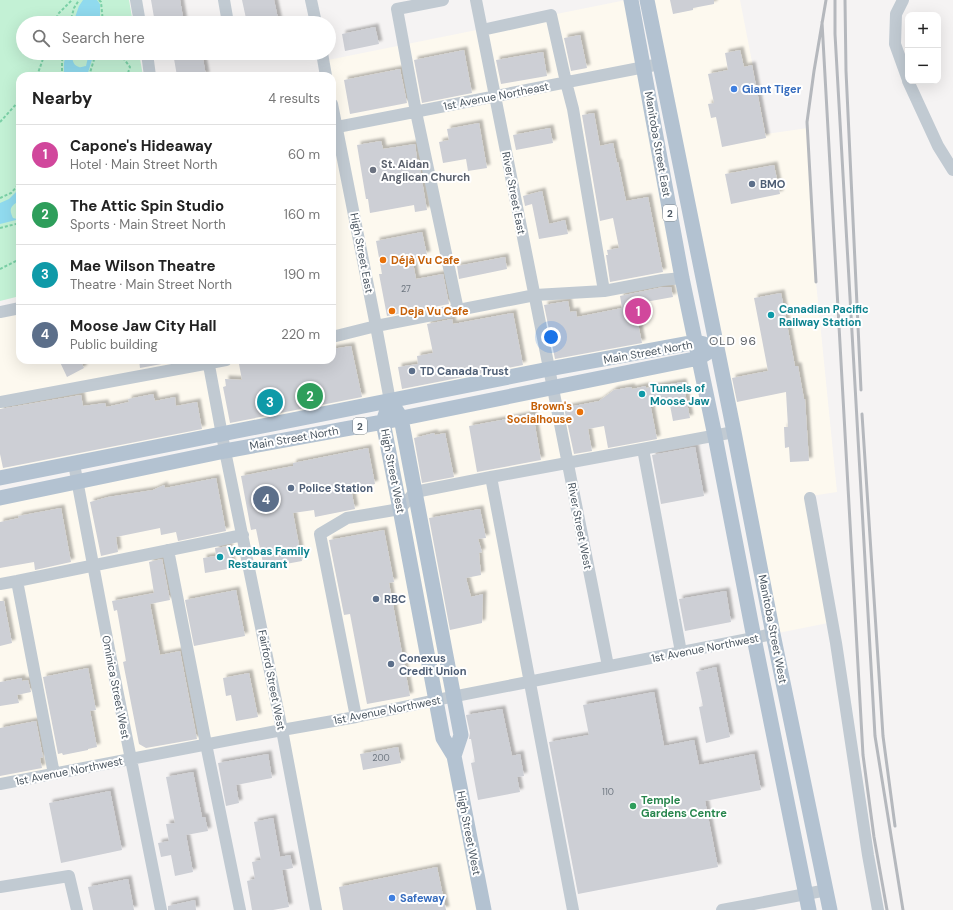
<!DOCTYPE html>
<html lang="en">
<head>
<meta charset="utf-8">
<style>
  body { margin:0; font-family:"DM Sans",sans-serif; background:#f6f6f6; color:#222 }
  .controls { position:absolute; right:12px; top:12px; display:grid; overflow:hidden; border-radius:8px; box-shadow:0 4px 16px #0002 }
  .controls button { width:36px; height:36px; display:grid; place-items:center; padding:0; border:0; border-bottom:1px solid #e0e0e0; background:#fff; color:#222; font:20px sans-serif }
  .you { position:absolute; left:551px; top:337px; width:14px; height:14px; margin:-10px; border:3px solid #fff; border-radius:50%; background:#1a73e8; box-shadow:0 0 0 6px #1a73e833 }
  .badge { display:grid; place-items:center; width:26px; height:26px; border-radius:50%; background:#0f766e; color:#fff; font-size:13px; font-weight:700 }
  .pin { position:absolute; translate:-50% -50%; border:2px solid #fff; box-shadow:0 1px 4px #0006 }
  .list { margin:0; padding:0; list-style:none }
  h2 { display:flex; justify-content:space-between; align-items:center; height:52px; margin:0; padding:0 16px; font-size:17px }
  h2 small { font-size:13px; font-weight:400; color:#767676 }
  .list li { display:grid; grid-template-columns:26px 1fr auto; gap:12px; align-items:center; box-sizing:border-box; height:60px; padding:0 16px; border-top:1px solid #e0e0e0 }
  .list b { display:block; font-size:15px; white-space:nowrap }
  .list p { margin:0; font-size:13px; white-space:nowrap; color:#767676 }
  .list em { font-size:13px; font-style:normal; color:#767676 }
  .icon { flex:none; width:22px; height:22px; fill:none; stroke:currentColor; stroke-width:2; stroke-linecap:round; stroke-linejoin:round }
  .map { position:relative; flex:none; width:953px; height:910px; overflow:hidden }
  .search { position:absolute; background:#fff; box-shadow:0 4px 16px #0002; left:16px; top:16px; width:320px; height:44px; display:flex; align-items:center; gap:10px; box-sizing:border-box; padding:0 14px; border-radius:22px; color:#767676; font-size:15px }
  .panel { position:absolute; background:#fff; box-shadow:0 4px 16px #0002; left:16px; top:72px; width:320px; height:292px; border-radius:12px }
  .map>svg:first-child { display:block }
  .commercial { fill:#fdf9ef }
  .green { fill:#c3f1d5 }
  .water { fill:#90daee }
  .building { fill:#cdcfd5; filter:url(#shadow) }
  .lines { fill:none; stroke-linecap:round; stroke-linejoin:round }
  .path { stroke:#7ad0a6; stroke-width:2; stroke-dasharray:3 2; stroke-linecap:butt }
  .minor { stroke:#c1cad2; stroke-width:12 }
  .major { stroke:#b3c2d1; stroke-width:15 }
  .rail { stroke:#b5b8bd; stroke-width:3 }
  .shop-dot { fill:#3f7fe0; stroke:#fff; stroke-width:1.5 }
  .worship-dot { fill:#6b7280; stroke:#fff; stroke-width:1.5 }
  .service-dot { fill:#5c6f8a; stroke:#fff; stroke-width:1.5 }
  .food-dot { fill:#e8710a; stroke:#fff; stroke-width:1.5 }
  .culture-dot { fill:#0f9aa8; stroke:#fff; stroke-width:1.5 }
  .leisure-dot { fill:#2e9e5b; stroke:#fff; stroke-width:1.5 }
  .labels { text-anchor:middle; stroke-width:4; stroke-linejoin:round; paint-order:stroke }
  .number-label { font-size:9px; fill:#6b747e }
  .shield { fill:#fff; stroke:#808990; stroke-width:1 }
  .shield-label { font-size:10px; font-weight:bold; fill:#4a5661 }
  .shop-label { font-size:11px; font-weight:bold; fill:#366cbe; stroke:#fff; text-anchor:start }
  .street-label { font-size:11px; fill:#4a5661; stroke:#fff }
  .worship-label { font-size:11px; font-weight:bold; fill:#5b616d; stroke:#fff; text-anchor:start }
  .service-label { font-size:11px; font-weight:bold; fill:#4e5e75; stroke:#fff; text-anchor:start }
  .food-label { font-size:11px; font-weight:bold; fill:#c56008; stroke:#fff; text-anchor:start }
  .culture-label { font-size:11px; font-weight:bold; fill:#0d838f; stroke:#fff; text-anchor:start }
  .leisure-label { font-size:11px; font-weight:bold; fill:#27864d; stroke:#fff; text-anchor:start }
  .neighbourhood-label { font-size:12px; letter-spacing:1px; fill:#5f6368; stroke:#fff }
</style>
</head>
<body>
<div class="map">
<svg width="953" height="910" viewBox="0 0 953 910">
  <defs>
    <filter id="shadow"><feDropShadow dx="3.5" dy="-3.5" stdDeviation="1" flood-color="#0004"/></filter>
  </defs>
  <rect width="100%" height="100%" fill="#f5f3f3"/>
  <path class="commercial" d="M626,0L696,342L0,478V312L20,308V360H332V76H326L323,61Z
    M647,0H740L766,134L808,128L816,282L837,492L811,496L833,622L773,634Z
    M699,358L715,436L491,477L530,682L436,700L484,910H316L282,730L0,784V498Z"/>
  <path class="green" d="M0,0H129L133,23H23V53H139L143,76H20V296L0,301Z"/>
  <path class="water" d="M83,0H97L100,4V23H73L79,6Z
    M66,53H73C72,58 72,65 79,67C81,68 83,66 86,66L89,53H94L87,76H64V63Z
    M20,188V200C12,206 8,207 13,218L17,219L20,217V219L0,224V203L9,199Z"/>
  <path class="building" d="M151,0H180L184,23H155Z
    M242,0H274L279,23H247Z
    M670,0H714V4L693,8V10L673,14Z
    M375,27L379,44L345,51L342,34Z
    M580,35L587,68L571,71L564,38Z
    M464,50L472,93L422,103L414,60Z
    M740,50L744,67L752,65L766,138L722,147L716,117L711,118L708,104L714,103L708,74L728,70L725,53Z
    M543,52L547,76L501,84L496,60Z
    M173,53H202L206,76H177Z
    M400,69L407,103L350,114L344,80Z
    M594,113L600,146L613,143L617,163L618,162L626,201L648,197L663,272L610,282L606,255H608L607,250L619,248L613,218L600,221L582,115Z
    M479,123L487,168L468,171L466,159L443,163L439,142L449,140L447,129Z
    M550,128L553,143L516,150L513,135Z
    M381,141L383,149L415,144L417,159H418L419,163L427,210L415,212L414,205L370,213L368,199H366L357,145Z
    M774,165L780,194L731,204L725,174Z
    M542,191L549,224L565,220L568,234L539,239L532,204L525,206L523,196Z
    M422,232L427,255L412,257L416,279L443,274L449,304L387,316L379,274H382L376,241Z
    M505,257L507,269L459,279L457,266Z
    M663,287H671L673,297L634,304L642,343L555,359L544,305L568,301L570,312L576,311L577,317L622,308L620,296Z
    M781,293L795,366H798L804,399H805L809,461L790,462L789,447L785,448L784,427H788L786,392L737,402L732,378L768,371L754,298Z
    M513,313L523,365L402,389L398,367L418,364L417,356L433,353L427,324L452,319L453,324Z
    M351,346L362,397L230,423L223,387L226,386L225,379L242,380L239,364L259,360H332V349Z
    M59,360H80L84,368L67,377Z
    M139,360H178V361L140,368Z
    M683,382L690,418L673,421L669,400L650,403L657,439L608,448L604,426L588,429L592,451L574,454L564,408L599,401L614,390L631,387L632,389L646,386V388Z
    M153,394L155,401L175,397L176,406L197,402L202,429L3,468L0,454V409L81,395L83,406L105,403L106,407L129,402L128,399Z
    M533,414L541,460L477,472L469,426Z
    M434,433L435,435L445,433L454,477L422,483L414,438Z
    M695,447L704,496L661,504L652,455Z
    M368,448L375,484L351,489L355,509L315,517L314,510L293,513L302,561L264,568L256,529L251,530L241,476L293,466V463Z
    M216,478L226,531L178,541L176,532L161,535L160,528L116,537L118,552L101,556L90,502L108,497L153,490L164,485L165,488Z
    M61,508L71,562L35,570L34,562L0,568V522L19,518L18,516Z
    M480,509L486,538L478,539L482,552L479,553L481,575L466,578L471,597L483,594L482,623L450,630L429,518Z
    M384,530L394,582L389,583L410,696L367,704L350,614L344,615L329,540Z
    M229,546L233,568L205,573L203,558L216,556L215,548Z
    M162,559L170,600L150,604L160,655L180,651L197,739L146,748L139,744L123,662L126,661L117,610L114,611L112,601L154,593L149,562Z
    M236,590L245,636L194,646L185,600Z
    M726,591L731,622L685,631L679,599Z
    M0,601H4L12,643L0,646Z
    M716,667L730,737L706,743L699,707L703,706L696,672Z
    M88,668L96,710L90,711L97,747L88,749V750L63,755L62,753L58,754L43,677Z
    M249,673L258,717L236,721L231,695L226,696L223,678Z
    M22,678V681L28,680L31,692L17,695L19,703L0,706V682Z
    M654,692L664,746L694,740L699,765L754,754L761,790L705,801L718,867L578,894L549,742L589,735L583,705Z
    M502,709L512,756L520,754L524,776L517,777L520,792L478,800L471,763L475,762L471,739H469L470,733L466,715Z
    M36,721L43,757L40,758L42,768L0,776V728Z
    M398,747L401,763L363,770L360,754Z
    M268,754L272,778L236,785L239,803L226,806L218,763Z
    M193,772L202,817H205L208,831L186,835L193,872L175,876L171,855L161,857L158,843L169,841L166,824L175,823L166,777Z
    M110,791L122,850L61,863L49,803Z
    M273,818L280,857L290,855L293,868L282,870L289,907L273,910H252L247,881L255,879L252,862L261,860L254,822Z
    M437,867L446,910H343L339,887Z
    M128,879L134,910H93L88,887Z
    M195,900L196,910H168V906Z"/>
  <g class="lines">
    <path class="path" d="M99,0L101,2L103,23
      M55,23L58,14L72,0
      M70,23L74,8L79,0
      M121,53L124,59L130,67L127,76
      M37,76L45,53
      M62,76V61L64,53
      M89,76L96,53
      M0,122L20,100
      M0,198L11,193L20,183
      M0,228L20,223
      M0,269L20,259"/>
    <path class="minor" d="M136,0L140,23
      M224,0L228,23
      M311,0L316,23
      M443,0L397,9L416,112L458,310
      M476,0L608,666
      M903,0L896,14L895,44L908,80
      M482,30L551,15L566,82L573,109L604,291
      M147,53L150,76
      M322,53L326,76
      M908,81L938,146L953,170
      M332,104L376,326L390,401
      M332,128L660,64
      M0,312L20,308
      M332,337L376,326L535,295L604,291L662,280L682,278
      M208,360L225,451L282,730L316,910
      M0,402L226,360
      M643,449L681,652
      M74,464L109,649L161,910
      M491,477L573,910
      M810,498L836,643L868,855L878,910
      M168,550L206,744L240,910
      M17,581L54,774
      M0,584L17,581L243,535
      M356,717L320,534L347,518L400,509L415,492L491,477L734,432
      M0,784L282,730L356,717L436,700L773,634
      M0,887L69,876L77,910
      M722,910L827,890"/>
    <path class="major" d="M631,0L682,278L715,436L754,638L809,910
      M647,0L734,432L773,634L830,910
      M396,410L401,418L461,735L454,756
      M386,413L383,422L400,509L443,738L454,756L484,910
      M0,478L549,369L696,342L704,344
      M0,498L225,451L383,422L699,358L707,353"/>
    <path class="rail" d="M835,0V34L875,736L903,910
      M845,0L846,71L861,390
      M822,22L863,755L874,837L887,910
      M816,282L807,122L814,71L826,0
      M862,414L883,736L895,826"/>
  </g>
  <g class="shop-dot">
    <circle cx="734" cy="89" r="4"/>
    <circle cx="392" cy="898" r="4"/>
  </g>
  <circle class="worship-dot" cx="373" cy="170" r="4"/>
  <g class="service-dot">
    <circle cx="752" cy="184" r="4"/>
    <circle cx="412" cy="371" r="4"/>
    <circle cx="291" cy="488" r="4"/>
    <circle cx="376" cy="599" r="4"/>
    <circle cx="391" cy="664" r="4"/>
  </g>
  <g class="food-dot">
    <circle cx="383" cy="260" r="4"/>
    <circle cx="392" cy="311" r="4"/>
    <circle cx="580" cy="412" r="4"/>
  </g>
  <g class="culture-dot">
    <circle cx="771" cy="315" r="4"/>
    <circle cx="642" cy="394" r="4"/>
    <circle cx="220" cy="557" r="4"/>
  </g>
  <circle class="leisure-dot" cx="633" cy="806" r="4"/>
  <g class="labels">
    <g class="number-label">
      <text x="406" y="292">27</text>
      <text x="381" y="761">200</text>
      <text x="608" y="795">110</text>
    </g>
    <g class="shield">
      <rect x="663" y="205" width="14" height="16" rx="3"/>
      <rect x="353" y="418" width="14" height="16" rx="3"/>
    </g>
    <g class="shield-label">
      <text x="670" y="217">2</text>
      <text x="360" y="430">2</text>
    </g>
    <g class="shop-label">
      <text x="742" y="93">Giant Tiger</text>
      <text x="400" y="902">Safeway</text>
    </g>
    <g class="street-label">
      <text transform="translate(496 96) rotate(-11)" y="4">1st Avenue Northeast</text>
      <text transform="translate(658 144) rotate(80)" y="4">Manitoba Street East</text>
      <text transform="translate(514 193) rotate(79)" y="4">River Street East</text>
      <text transform="translate(362 253) rotate(79)" y="4">High Street East</text>
      <text transform="translate(648 352) rotate(-10)" y="4">Main Street North</text>
      <text transform="translate(294 438) rotate(-10)" y="4">Main Street North</text>
      <text transform="translate(393 471) rotate(79)" y="4">High Street West</text>
      <text transform="translate(580 526) rotate(79)" y="4">River Street West</text>
      <text transform="translate(773 629) rotate(79)" y="4">Manitoba Street West</text>
      <text transform="translate(705 648) rotate(-11)" y="4">1st Avenue Northwest</text>
      <text transform="translate(272 680) rotate(79)" y="4">Fairford Street West</text>
      <text transform="translate(116 687) rotate(79)" y="4">Ominica Street West</text>
      <text transform="translate(387 710) rotate(-11)" y="4">1st Avenue Northwest</text>
      <text transform="translate(69 771) rotate(-11)" y="4">1st Avenue Northwest</text>
      <text transform="translate(469 833) rotate(79)" y="4">High Street West</text>
    </g>
    <g class="worship-label">
      <text x="381" y="168">St. Aidan<tspan x="381" dy="13">Anglican Church</tspan></text>
    </g>
    <g class="service-label">
      <text x="760" y="188">BMO</text>
      <text x="420" y="375">TD Canada Trust</text>
      <text x="299" y="492">Police Station</text>
      <text x="384" y="603">RBC</text>
      <text x="399" y="662">Conexus<tspan x="399" dy="13">Credit Union</tspan></text>
    </g>
    <g class="food-label">
      <text x="391" y="264">Déjà Vu Cafe</text>
      <text x="400" y="315">Deja Vu Cafe</text>
      <text x="572" y="410" text-anchor="end">Brown's<tspan x="572" dy="13">Socialhouse</tspan></text>
    </g>
    <g class="culture-label">
      <text x="779" y="313">Canadian Pacific<tspan x="779" dy="13">Railway Station</tspan></text>
      <text x="650" y="392">Tunnels of<tspan x="650" dy="13">Moose Jaw</tspan></text>
      <text x="228" y="555">Verobas Family<tspan x="228" dy="13">Restaurant</tspan></text>
    </g>
    <g class="leisure-label">
      <text x="641" y="804">Temple<tspan x="641" dy="13">Gardens Centre</tspan></text>
    </g>
    <g class="neighbourhood-label">
      <text x="733" y="345">OLD 96</text>
    </g>
  </g>
</svg>
<div class="controls">
<button>+</button>
<button>−</button>
</div>
<div class="you"></div>
<div class="pin badge" style="left:638px;top:311px;background:#d1479c">1</div>
<div class="pin badge" style="left:310px;top:396px;background:#2e9e5b">2</div>
<div class="pin badge" style="left:270px;top:402px;background:#0f9aa8">3</div>
<div class="pin badge" style="left:266px;top:499px;background:#5c6f8a">4</div>
<div class="search"><svg class="icon" aria-label="search" viewBox="0 0 24 24"><circle cx="10" cy="10" r="6"/><path d="M15 15l6 6"/></svg>Search here</div>
<section class="panel">
<h2>Nearby<small>4 results</small></h2>
<ul class="list">
<li><span class="badge" style="background:#d1479c">1</span><div><b>Capone's Hideaway</b><p>Hotel · Main Street North</p></div><em>60 m</em></li>
<li><span class="badge" style="background:#2e9e5b">2</span><div><b>The Attic Spin Studio</b><p>Sports · Main Street North</p></div><em>160 m</em></li>
<li><span class="badge" style="background:#0f9aa8">3</span><div><b>Mae Wilson Theatre</b><p>Theatre · Main Street North</p></div><em>190 m</em></li>
<li><span class="badge" style="background:#5c6f8a">4</span><div><b>Moose Jaw City Hall</b><p>Public building</p></div><em>220 m</em></li>
</ul>
</section>
</div>
</body>
</html>
